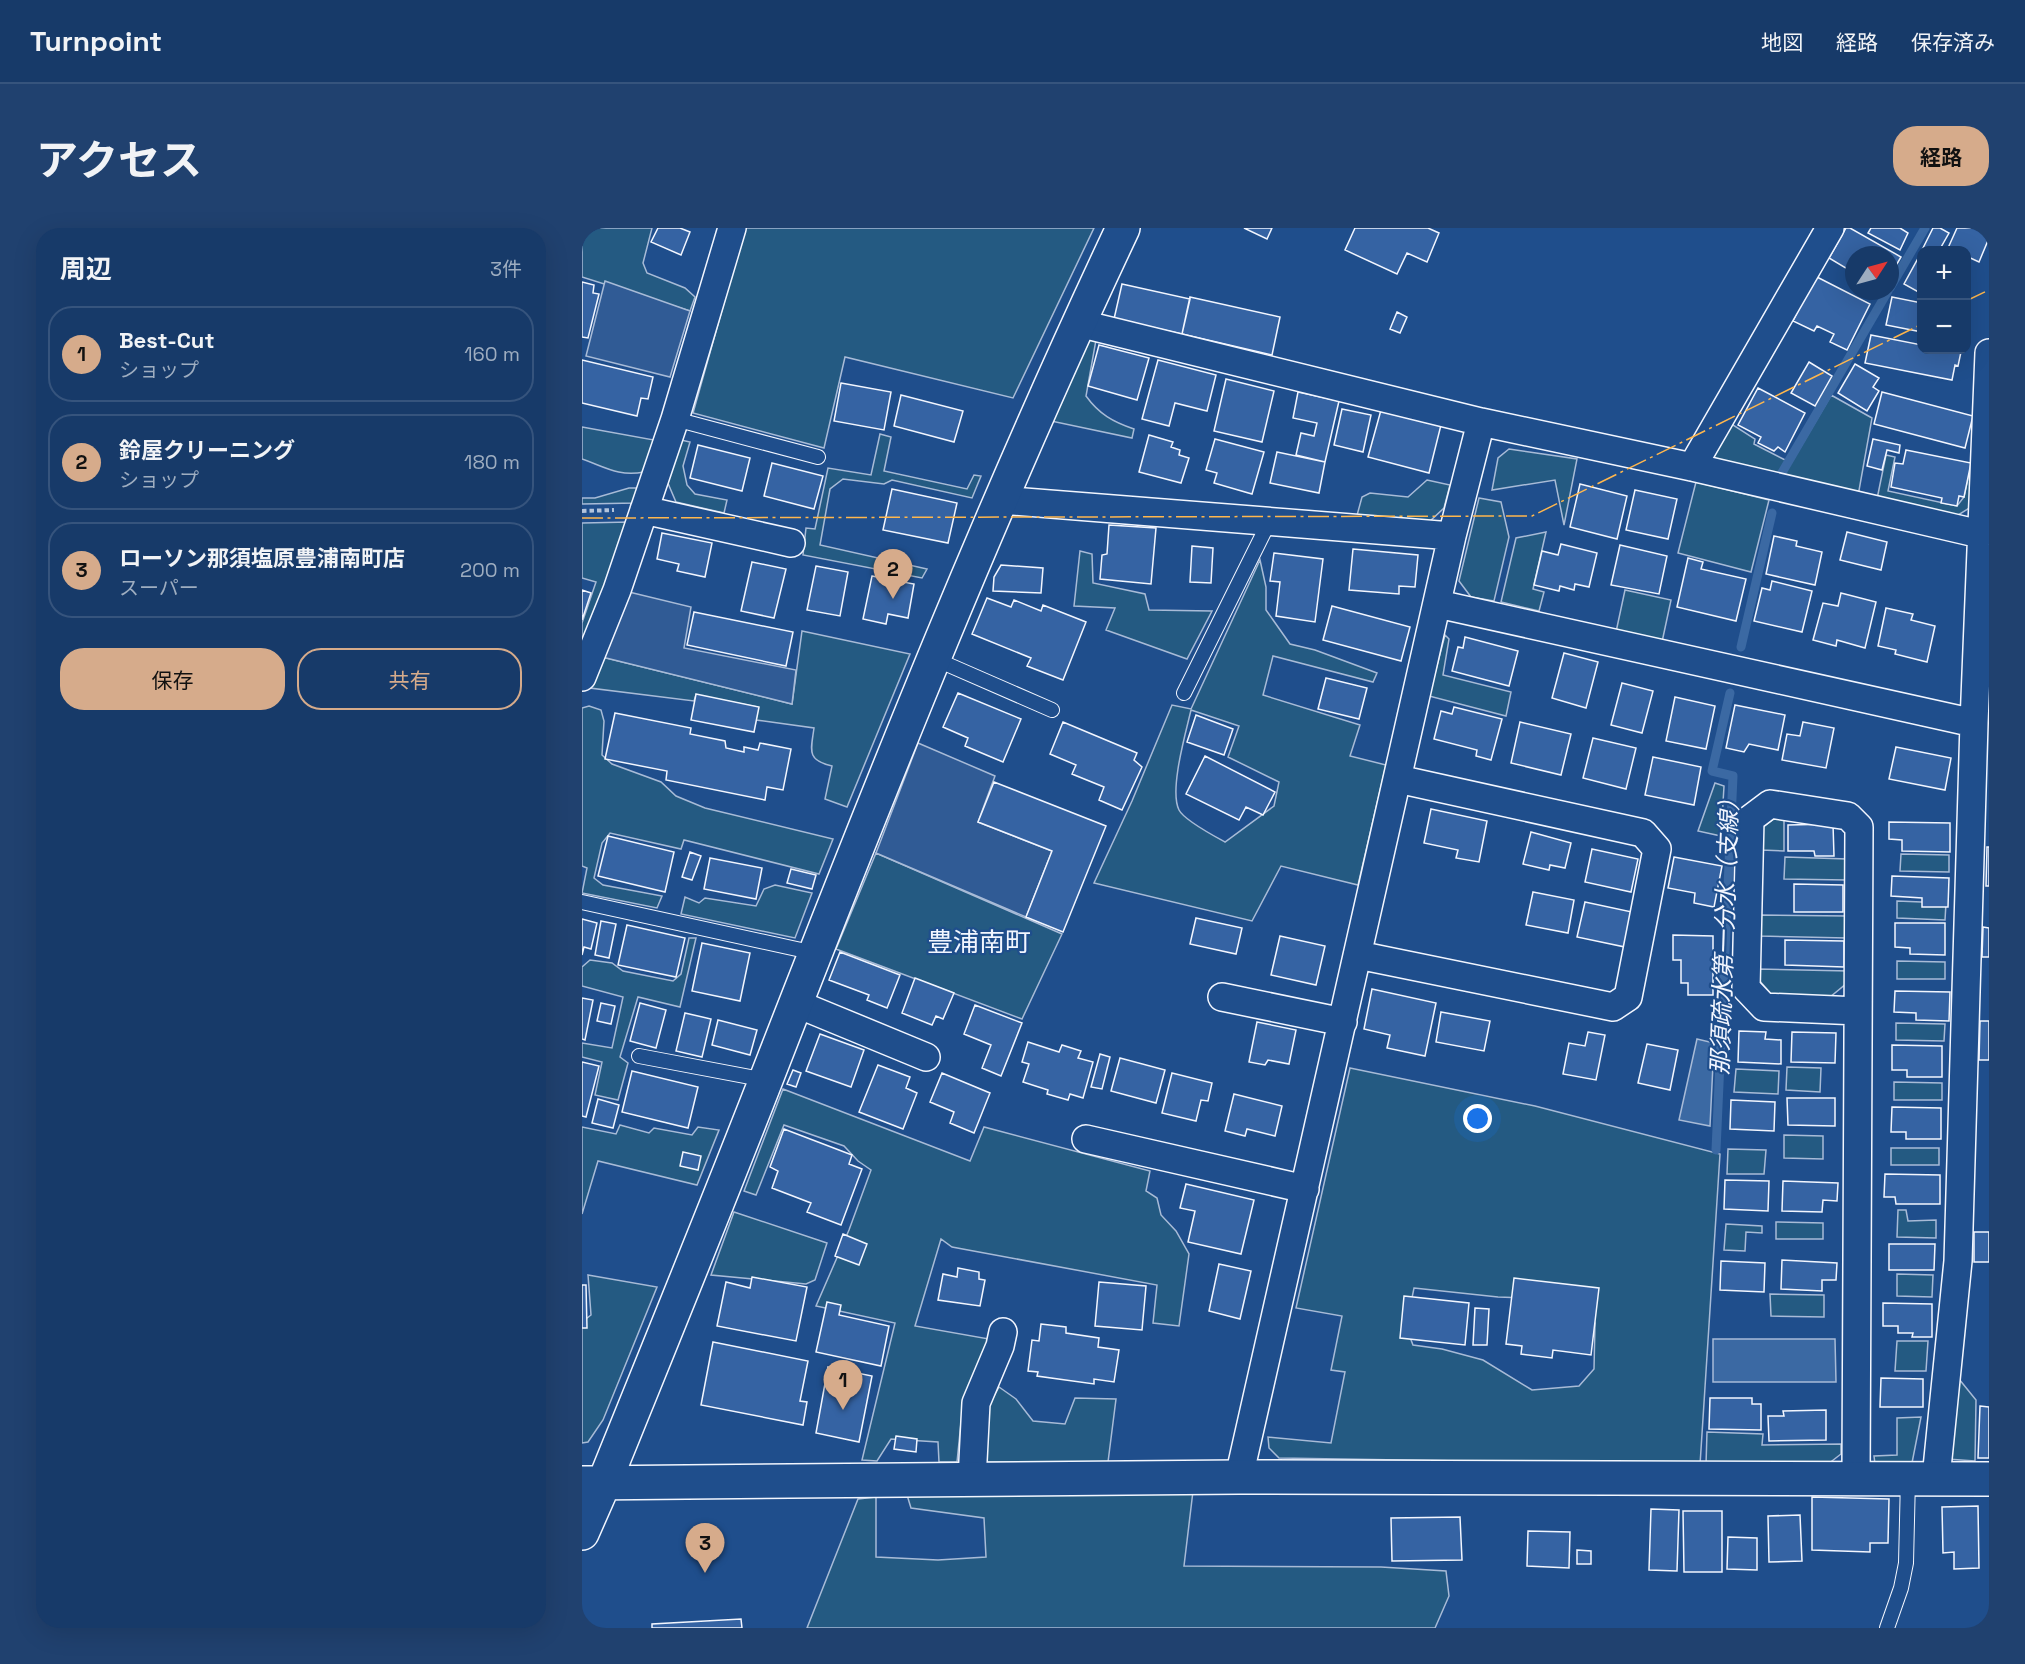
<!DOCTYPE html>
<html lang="ja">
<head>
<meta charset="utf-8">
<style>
  body { margin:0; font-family:"Space Grotesk","Noto Sans JP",sans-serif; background:#20416f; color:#f1f3f6 }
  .controls { position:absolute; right:18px; top:18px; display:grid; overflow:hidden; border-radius:12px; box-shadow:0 6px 24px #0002 }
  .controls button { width:54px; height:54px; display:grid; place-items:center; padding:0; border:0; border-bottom:2px solid #36547d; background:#173a69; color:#f1f3f6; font:30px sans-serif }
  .compass { position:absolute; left:1263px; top:18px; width:54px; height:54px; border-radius:50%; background:#173a69; box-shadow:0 6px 24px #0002; rotate:54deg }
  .you { position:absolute; left:896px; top:891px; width:21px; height:21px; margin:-15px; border:4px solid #fff; border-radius:50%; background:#1a73e8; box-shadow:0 0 0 9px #1a73e833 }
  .badge { display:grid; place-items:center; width:39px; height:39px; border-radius:50%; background:#d6ab8b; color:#111; font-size:20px; font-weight:700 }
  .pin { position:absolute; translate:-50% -50px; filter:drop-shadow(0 2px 3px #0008) }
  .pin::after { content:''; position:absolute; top:32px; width:21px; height:18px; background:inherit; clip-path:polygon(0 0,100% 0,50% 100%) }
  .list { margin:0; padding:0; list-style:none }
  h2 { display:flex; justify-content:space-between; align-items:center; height:78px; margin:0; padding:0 24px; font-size:26px }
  h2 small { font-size:20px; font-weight:400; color:#9eadc0 }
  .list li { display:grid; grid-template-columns:39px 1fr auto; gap:18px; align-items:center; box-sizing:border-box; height:96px; margin:0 12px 12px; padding:0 12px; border:2px solid #36547d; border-radius:24px }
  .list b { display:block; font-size:22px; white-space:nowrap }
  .list p { margin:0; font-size:20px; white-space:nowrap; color:#9eadc0 }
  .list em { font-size:20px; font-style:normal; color:#9eadc0 }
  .actions { display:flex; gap:12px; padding:18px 24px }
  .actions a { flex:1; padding:14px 0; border:2px solid #d6ab8b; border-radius:24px; text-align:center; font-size:21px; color:#d6ab8b }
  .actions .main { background:#d6ab8b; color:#111 }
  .map { position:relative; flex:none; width:1407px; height:1400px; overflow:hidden; border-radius:24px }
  header { display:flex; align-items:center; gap:36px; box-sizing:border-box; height:84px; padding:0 30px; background:#173a69; border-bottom:2px solid #36547d }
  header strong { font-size:28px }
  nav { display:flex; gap:33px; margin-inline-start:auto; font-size:21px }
  .intro { display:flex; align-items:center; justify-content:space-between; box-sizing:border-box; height:144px; padding:0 36px }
  h1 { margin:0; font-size:42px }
  .button { padding:15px 27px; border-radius:24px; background:#d6ab8b; color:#111; font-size:21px; font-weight:700 }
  main { display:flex; gap:36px; padding:0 36px }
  aside { flex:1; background:#173a69; border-radius:24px; box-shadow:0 6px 24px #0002 }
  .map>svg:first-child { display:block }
  .green { fill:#245a82; stroke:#a8bbd7; stroke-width:1.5; fill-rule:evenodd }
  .parking { fill:#305b95; stroke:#a8bbd7; stroke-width:1.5 }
  .water { fill:#3b69a3; stroke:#a8bbd7; stroke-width:1.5 }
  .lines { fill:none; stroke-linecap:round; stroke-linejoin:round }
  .stream { stroke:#3b69a3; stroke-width:9 }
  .building { fill:#3563a3; stroke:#f2f6ff; stroke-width:1.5 }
  .service-casing { stroke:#f2f6ff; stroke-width:16 }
  .minor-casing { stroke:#f2f6ff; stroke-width:30 }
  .tertiary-casing { stroke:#f2f6ff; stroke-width:36 }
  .path { stroke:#b3c4dc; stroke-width:4; stroke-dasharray:4.5 3; stroke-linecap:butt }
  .service { stroke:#1f4e8c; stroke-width:14 }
  .minor { stroke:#1f4e8c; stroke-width:27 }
  .tertiary { stroke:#1f4e8c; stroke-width:33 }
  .power { stroke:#ffb74d; stroke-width:1.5; stroke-dasharray:21 4.5 3 4.5; stroke-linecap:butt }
  .labels { text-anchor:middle; stroke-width:4.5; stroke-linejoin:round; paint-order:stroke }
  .water-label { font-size:24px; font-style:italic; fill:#f2f6ff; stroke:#1f4e8c }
  .quarter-label { font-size:26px; fill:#f2f6ff; stroke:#1f4e8c }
</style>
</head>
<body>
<header>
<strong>Turnpoint</strong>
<nav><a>地図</a><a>経路</a><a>保存済み</a></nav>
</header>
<div class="intro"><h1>アクセス</h1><a class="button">経路</a></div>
<main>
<aside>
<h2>周辺<small>3件</small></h2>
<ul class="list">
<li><span class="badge">1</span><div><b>Best-Cut</b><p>ショップ</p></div><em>160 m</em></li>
<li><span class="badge">2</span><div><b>鈴屋クリーニング</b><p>ショップ</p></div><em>180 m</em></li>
<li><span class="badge">3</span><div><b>ローソン那須塩原豊浦南町店</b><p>スーパー</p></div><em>200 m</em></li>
</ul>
<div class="actions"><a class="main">保存</a><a>共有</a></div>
</aside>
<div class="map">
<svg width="1407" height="1400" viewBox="0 0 1407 1400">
  <rect width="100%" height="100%" fill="#1f4e8c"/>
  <path class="green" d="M0,0H70L61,35L65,45L103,60L113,69L108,83L0,49Z
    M163,0H512L431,170L263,129L242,220L111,185Z
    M507,112H514L504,168C517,186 531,194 552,201L550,210L469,193Z
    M1249,167L1290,190L1276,268L1131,232L1130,225L1148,195L1173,211L1172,216L1209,235Z
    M0,199L72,212L62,244C37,249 23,239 0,231Z
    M298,206L309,209L302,243L385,261L392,247L399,248L390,270L310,252L302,256L261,251L248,261L238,317L345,341L340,350L221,327L224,300L233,301L246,240L289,247Z
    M99,212L108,214L101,238L105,257L113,266L145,272L142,285L94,274L85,253Z
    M927,221L995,231L982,297L973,252L910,262L916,230Z
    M1304,227L1313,229L1306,263L1375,278L1382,269L1389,235H1392L1389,279L1373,289L1295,271Z
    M845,252L868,257L862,280L847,294L774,291L780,269L788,265L826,269Z
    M1114,254L1187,272L1169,344L1096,325Z
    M47,260H57L54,275L0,276V270H13Z
    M897,270L919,274L927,309L912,373L889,369L877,353Z
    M48,294L0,417V395L14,354L0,350V295Z
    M964,304L951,361L962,364L957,383L919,374L934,310Z
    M498,323L510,326L511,355L563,366L567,382L630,383L605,431L524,402L533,380L492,378Z
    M678,332L684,359V382L708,416L733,422L795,445L791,454L691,428L681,467L778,497L768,528L804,537L776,657L699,638L670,693L512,655L550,573L590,477L609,481ZM609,482L657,498L646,529L697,554L692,578L643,614C632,608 602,592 597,582C587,562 604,504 609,482Z
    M1043,362L1089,372L1080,414L1034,404Z
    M220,403L328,426L265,579L243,571L250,538C224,532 229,522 232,500L174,492L176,479L114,467L112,473L8,460L20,429L210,476Z
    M863,407L867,411L861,447L929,464L924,488L847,468Z
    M7,478L19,482L22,493L20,527L30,536L79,554L94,568L123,580L251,611L237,646L102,612L99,621L28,605L20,615L12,650L21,657L80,668L75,680L0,665L5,640L0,638V480Z
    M1133,555L1142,558L1139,608L1116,603Z
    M1193,590L1202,591V623L1179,622L1180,600Z
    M294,625L480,706L440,791L254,721Z
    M1319,626L1367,627V644L1318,643Z
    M1203,629L1265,631V652L1202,651Z
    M193,657L230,665L213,710L99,686L103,669L117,675L123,670L174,678L182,661Z
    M1315,673L1364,675L1363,692L1315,690Z
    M1178,687L1265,688V710L1178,708Z
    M107,710H114L98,779L56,769L38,829L46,835L36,872L13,867L20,834L0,829V815L30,820L41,769L0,758V739L8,732L30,735L41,743L91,753L99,746Z
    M1315,733L1363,734V751H1315Z
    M1176,741L1267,743L1265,755L1248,769L1190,767L1176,751Z
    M1314,795L1363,796L1362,813L1314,812Z
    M1205,839L1239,840L1238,864L1204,862Z
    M768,840L953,878L1138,926L1118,1237L697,1230L687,1220L686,1209L749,1215L763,1144L749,1142L760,1088L714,1080ZM832,1060L916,1069L1006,1072L1013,1095L1012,1141L997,1158L950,1162L901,1132L860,1121L831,1117L824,1099Z
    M1154,841L1197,843L1196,866L1152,864Z
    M1312,854L1360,855V872H1312Z
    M201,861L388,933L402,899L568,943L564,963L575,970L579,987L594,1003L607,1026L597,1098L571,1095L575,1057L370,1019L359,1011L333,1098L407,1111L381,1175L375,1234H357L356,1214L309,1211L295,1233L280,1232L313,1095L234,1078L267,1002L289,942L276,933L262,918L202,897L174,967L162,963Z
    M38,897L67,905L72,900L110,907L116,899L137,902L115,957L16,933L0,986V899L34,906Z
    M1202,907L1241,908V931L1202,930Z
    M1309,920H1357V937H1309Z
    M1146,921L1184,922L1182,946H1145Z
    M1316,982H1324L1326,993L1354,992V1010L1315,1009Z
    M152,984L245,1015L233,1052L224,1056L129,1047Z
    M1194,994L1241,995V1011H1194Z
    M1144,996L1180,998V1005L1164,1004L1163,1023L1142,1022Z
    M1315,1046L1351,1047L1350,1069L1315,1068Z
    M6,1047L75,1059L21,1192L6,1214L0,1215V1094L9,1087Z
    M1188,1066L1242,1067V1089L1189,1088Z
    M1315,1113H1346L1344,1143H1313Z
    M1377,1151L1394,1172L1393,1233L1365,1231Z
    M417,1159L434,1171L451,1193L483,1196L493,1170L534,1171L526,1234H401L406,1179Z
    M1339,1189L1330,1235L1293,1236L1292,1228L1315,1227V1190Z
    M1125,1204L1181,1206L1180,1217L1259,1216V1226L1246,1236L1124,1237Z
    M611,1263L602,1338L799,1339L864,1343L867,1368L853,1400H225L276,1271L294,1269V1329L356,1332L404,1329L402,1290L329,1280L325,1267Z"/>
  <path class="parking" d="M23,53L108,83L88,149L4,128Z
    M47,364L109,379L102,420L214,442L210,476L20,429Z
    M336,515L413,548L396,594L470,623L444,689L294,625Z"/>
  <path class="water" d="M1115,811L1132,815L1128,898L1097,892Z
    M1131,1111H1253L1254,1154H1131Z"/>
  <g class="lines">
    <path class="stream" d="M1308,60L1343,0
      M1198,248L1306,63
      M1159,419L1190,285
      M1134,922L1151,548L1130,543L1148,465"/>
  </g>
  <path class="building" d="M76,0H98L108,4L99,27L69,14Z
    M662,0H690L685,11Z
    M773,0H846L857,5L845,34L825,25L815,46L763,22Z
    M1264,0H1268L1319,29L1308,48V27H1272V45L1247,30Z
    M1289,0H1318L1326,5L1318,22L1286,5Z
    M1351,0H1358L1367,5L1358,21L1360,22H1340Z
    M1375,0H1394L1407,6V10L1397,34L1384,28V22H1372L1366,20Z
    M1340,23V66L1322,56Z
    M1233,48L1288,76L1265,122L1248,114L1252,106L1235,98L1232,103L1211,93Z
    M0,54L12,57L11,65L17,66L6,110L0,109Z
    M540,56L608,71L600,106L532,91Z
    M608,69L698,89L690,127L600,106Z
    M1310,69L1340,75V104L1304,97Z
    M815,84L825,89L818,105L808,101Z
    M1289,107L1340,117V122H1364L1379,124L1376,138L1373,137L1370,152L1283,135Z
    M517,117L567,130L555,172L506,158Z
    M0,132L71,149L66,171L59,170L55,188L0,175Z
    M576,132L634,147L625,183L593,175L587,198L560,191Z
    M1227,134L1250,148L1233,178L1209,165Z
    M1273,136L1297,150L1291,159L1297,163L1285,183L1256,165Z
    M644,151L692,163L680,214L632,203Z
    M259,155L309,164L302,202L252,193Z
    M1176,160L1223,185L1203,224L1196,219L1192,223L1176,215L1179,209L1156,197Z
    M716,164L757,173L743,234L714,227L719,205L732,208L735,195L711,190Z
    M1300,164L1391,188L1383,220L1292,196Z
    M319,167L381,183L372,214L312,198Z
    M760,181L789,187L781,224L752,217Z
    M799,182L859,197L847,245L786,229Z
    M567,207L591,214L589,219L598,222L597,227L607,230L599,255L557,244Z
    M633,211L682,224L670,266L632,255L635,245L624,242Z
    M1291,211L1318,217L1317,225L1305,222L1300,242L1285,238Z
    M116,217L168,230L160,263L108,250Z
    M1324,222L1389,235L1382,269L1377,268L1375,278L1359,275L1360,270L1309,259L1313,235L1321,236Z
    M695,224L743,234L737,265L688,255Z
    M190,235L241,248L232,281L182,268Z
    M998,256L1045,268L1035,311L988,299Z
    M310,261L375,275L366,315L301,302Z
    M1053,262L1095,271L1086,311L1044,302Z
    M527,297L574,300L569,356L518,351L520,327L525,326Z
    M1265,304L1305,314L1299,342L1258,332Z
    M80,305L130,315L123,349L95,343L97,336L75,331Z
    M1192,308L1215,313L1214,318L1240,324L1233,357L1184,346Z
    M979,316L1015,325L1007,359L993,356L992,362L978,358L977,363L952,357L960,323L976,327Z
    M1038,317L1085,328L1077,366L1029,357Z
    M610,318L631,320L629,355L608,354Z
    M771,321L836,327L833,359L817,358V366L767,362Z
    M692,325L741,331L733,394L694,388L698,354L688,353Z
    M1106,330L1121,334L1119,341L1164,351L1154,393L1095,379Z
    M170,334L204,341L192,390L159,383Z
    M419,337L461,340L459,365L411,363L412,349Z
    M234,338L266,344L258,388L225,382Z
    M290,348L332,356L326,390L306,386L304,396L281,391Z
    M1190,353L1230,363L1220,404L1172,393L1180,360L1188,362Z
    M0,362L9,365L0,392Z
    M1259,365L1294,374L1283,420L1255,412L1254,418L1231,412L1241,375L1256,378Z
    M405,370L429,379L432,372L459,383L461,377L504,394L481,452L445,438L449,430L390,406Z
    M750,378L828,399L819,433L741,412Z
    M1304,380L1331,386L1329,392L1353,398L1345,434L1313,426L1314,422L1296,418Z
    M112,384L211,404L204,438L105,417Z
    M883,409L936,423L927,458L870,443L876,419L881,420Z
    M982,425L1016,434L1004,480L970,470Z
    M744,450L785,460L777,491L736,481Z
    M1040,455L1071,463L1060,505L1029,497Z
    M376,465L439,491L421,534L383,518L386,510L361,499Z
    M114,466L177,479L172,504L109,492Z
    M1093,469L1133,478L1124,521L1084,513Z
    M1153,477L1203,487L1196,522L1167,516L1162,524L1144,520Z
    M872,479L920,491L909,532L894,528L895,522L852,511L859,483L870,486Z
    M33,485L109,500L108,506L143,513L144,520L162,524V519L176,522L178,515L209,521L201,562L185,559L183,572L84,552L85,543L23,531Z
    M614,487L651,501L642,527L605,514Z
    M481,494L555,525L552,532L560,539L540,582L517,572L522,559L490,546L494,537L468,526Z
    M938,494L989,506L979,547L929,535Z
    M1221,494L1252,500L1244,540L1200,532L1205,506L1218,508Z
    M1011,510L1054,520L1044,561L1001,550Z
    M1314,519L1369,530L1363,562L1307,551Z
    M623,528L693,564L681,587L664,579L657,592L604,566Z
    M1071,529L1119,539L1112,577L1063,567Z
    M412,554L524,598L481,704L444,689L470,623L396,594Z
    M849,581L905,593L897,634L874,630L876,622L842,615Z
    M1307,594L1368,595V624L1320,623V612L1307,611Z
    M1251,596L1252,628H1233L1232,623H1206V597Z
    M949,604L989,615L983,640L968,637L967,642L941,636Z
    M26,608L92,624L83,664L16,648Z
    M1405,619H1407V658H1404Z
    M1010,621L1056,631L1049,664L1003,654Z
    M108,624L119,628L110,652L100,649Z
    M1092,629L1140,638L1132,679L1112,675L1113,665L1086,660Z
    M128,630L180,640L174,671L122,661Z
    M209,641L234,647L230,661L205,655Z
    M1310,648L1367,650L1366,679H1340V670L1309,668Z
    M1212,656L1261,657V684H1212Z
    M951,664L992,672L986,705L944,697Z
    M1003,674L1050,684L1043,719L995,709Z
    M614,690L660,700L654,726L608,716Z
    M0,691L15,695L9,721L2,719L0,727Z
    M19,693L34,696L27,730L13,727Z
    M1313,695H1363V727L1328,726V720L1313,719Z
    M45,697L103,710L94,749L36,737Z
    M1401,699L1407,700V729H1400Z
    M1091,707L1131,708V767H1106V755H1099V732H1091Z
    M698,708L743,718L734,757L689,747Z
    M1203,712L1262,713V739L1203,737Z
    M120,715L168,725L158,773L110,763Z
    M258,724L318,747L305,780L285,772L287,767L247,752Z
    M333,750L372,765L361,791L354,788L350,797L320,785Z
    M790,761L854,775L843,828L805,820L808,807L782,801Z
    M1313,763L1368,764L1367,793L1334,792V785L1312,784Z
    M0,770L11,772L3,812L0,811Z
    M19,775L33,778L29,796L15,793Z
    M58,775L84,782L74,820L48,813Z
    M393,777L440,795L419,848L400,840L409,817L382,806Z
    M859,784L908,793L902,823L854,814Z
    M103,785L129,791L120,829L94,823Z
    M136,792L175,802L168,827L130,817Z
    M1398,793H1407V832H1397Z
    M675,794L714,802L707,836L686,832L683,837L667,834Z
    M1157,803L1184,804L1183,811L1199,812V836L1156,834Z
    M1006,804L1023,807L1014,852L981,846L987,815L1003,818Z
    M1210,804L1254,805L1253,835L1209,834Z
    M238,806L282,822L269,859L224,843Z
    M446,814L477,824L480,817L499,823L496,830L511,834L501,870L488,866L486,872L465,866L466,862L441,854L447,836L440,834Z
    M1065,816L1096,822L1088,862L1056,855Z
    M1310,817L1360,818V849H1325V842H1310Z
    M518,826L528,829L520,861L509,859Z
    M538,830L583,842L574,875L529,863Z
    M0,834L17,838L4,889L0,888Z
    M296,837L328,849L324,860L335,865L321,901L277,884Z
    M211,842L219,845L214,859L205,856Z
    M50,843L116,859L106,900L40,884Z
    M360,845L408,865L392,905L368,895L372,884L348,874Z
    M590,845L630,855L626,873L619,872L614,893L580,885Z
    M652,866L700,878L693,908L665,901L663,908L643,903Z
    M1205,870H1253V898L1206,897Z
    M16,871L37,877L31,900L10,895Z
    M1149,872L1193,874L1192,903L1148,901Z
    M1310,879L1359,880V911H1324V904H1309Z
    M202,901L270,927L267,936L280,941L259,997L225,984L229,975L190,960L196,943L188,939Z
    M101,924L119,928L116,942L98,938Z
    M1303,946L1358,947V976H1314L1313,969H1302Z
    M1143,952L1187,953L1186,983L1142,981Z
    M1201,953L1256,955L1255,973L1241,972L1240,984L1200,983Z
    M604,956L672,972L659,1026L606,1014L613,983L598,980Z
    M1392,1004H1407V1034H1392Z
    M261,1006L285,1016L277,1037L253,1028Z
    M1307,1016H1353L1352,1042H1307Z
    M1200,1032L1255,1035L1254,1052H1240V1063L1199,1061Z
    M1139,1033L1183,1035L1182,1064L1138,1062Z
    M637,1036L669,1043L658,1091L627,1083Z
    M376,1040L397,1044V1051L403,1052L398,1078L356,1072L361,1046L375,1049Z
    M170,1049L225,1059L214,1113L135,1098L144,1054L168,1060Z
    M932,1050L1017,1060L1009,1127L971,1122L970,1130L939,1126L940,1118L924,1116Z
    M517,1054L564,1058L560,1102L513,1098Z
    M0,1057H4L5,1100H0Z
    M822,1068L887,1075L883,1117L818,1110Z
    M245,1074L259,1077L257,1087L307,1098L299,1138L234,1124Z
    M1301,1075L1350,1076V1109H1330L1331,1105H1316V1098H1301Z
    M893,1080L907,1081L905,1117H891Z
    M459,1096L484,1099V1105L517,1110L516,1119L537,1122L532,1154L512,1151V1156L455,1148L456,1144L446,1143L450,1112L457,1113Z
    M131,1114L226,1133L218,1173L225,1174L221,1197L119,1177Z
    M246,1139L290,1148L277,1214L234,1205Z
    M1299,1150L1341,1151V1179H1298Z
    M1128,1170H1170V1176H1179V1202L1127,1201Z
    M1398,1178L1407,1179V1230H1396Z
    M1244,1182V1212L1187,1213L1186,1188H1202L1201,1183Z
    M314,1208L335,1211L334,1224L312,1221Z
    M1230,1269L1307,1271L1306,1315H1288V1324L1230,1322Z
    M1396,1278L1397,1340L1372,1341V1324L1361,1325L1360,1279Z
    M1069,1281L1097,1282L1095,1343L1067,1342Z
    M1101,1283H1140V1344H1102Z
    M1218,1287L1220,1333L1187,1334L1186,1288Z
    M878,1289L880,1332L810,1333L809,1290Z
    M946,1303L988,1304L987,1340L945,1338Z
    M1146,1309L1175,1310V1342L1145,1341Z
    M995,1322L1009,1323V1336H995Z
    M159,1391L160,1400H70V1396Z"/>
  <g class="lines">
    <g class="service-casing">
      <path id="service" d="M93,191L236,229
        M353,431L470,482
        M602,465L687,294
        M0,674L233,725
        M57,828L184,852
        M1305,1400L1319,1360L1324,1335L1326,1250"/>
    </g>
    <g class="minor-casing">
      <path id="minor" d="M496,95L899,194L1110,239L1398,306
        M1110,239L1248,0
        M419,272L870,308
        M62,282L209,315
        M856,376L1392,495
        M0,449L35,362L93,191L150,0
        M776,727L1031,779L1046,769L1075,621L1061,605L816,551
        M640,769L761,794
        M213,775L344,829
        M504,911L723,961
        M657,1249L870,308L899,194
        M1274,1250L1277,599L1266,588L1188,576L1168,591L1164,760L1182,779L1276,783
        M1354,1250L1376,1033L1392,495L1407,125
        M390,1252L394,1175L418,1118L421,1104"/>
    </g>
    <g class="tertiary-casing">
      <path id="tertiary" d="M2,1255L657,1249L1407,1251
        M0,1305L22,1255C79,1114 137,973 192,831C301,551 413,271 541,0"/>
    </g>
    <path class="path" d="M0,283L32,282"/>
    <use href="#service" class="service"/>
    <use href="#minor" class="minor"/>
    <use href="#tertiary" class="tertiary"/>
    <path class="power" d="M1384,73L1407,62
      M0,290L950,288L1340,96"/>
  </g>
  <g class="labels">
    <g class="water-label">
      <text transform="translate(1143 703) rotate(-88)" y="8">那須疏水第一分水（支線）</text>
    </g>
    <g class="quarter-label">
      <text x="397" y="723">豊浦南町</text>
    </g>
  </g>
</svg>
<div class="controls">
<button>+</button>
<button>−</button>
</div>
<svg class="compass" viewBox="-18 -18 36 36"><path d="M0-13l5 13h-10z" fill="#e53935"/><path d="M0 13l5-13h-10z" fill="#9eadc0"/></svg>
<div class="you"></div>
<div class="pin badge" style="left:261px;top:1182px">1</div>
<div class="pin badge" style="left:311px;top:371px">2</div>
<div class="pin badge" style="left:123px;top:1345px">3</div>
</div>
</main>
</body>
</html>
